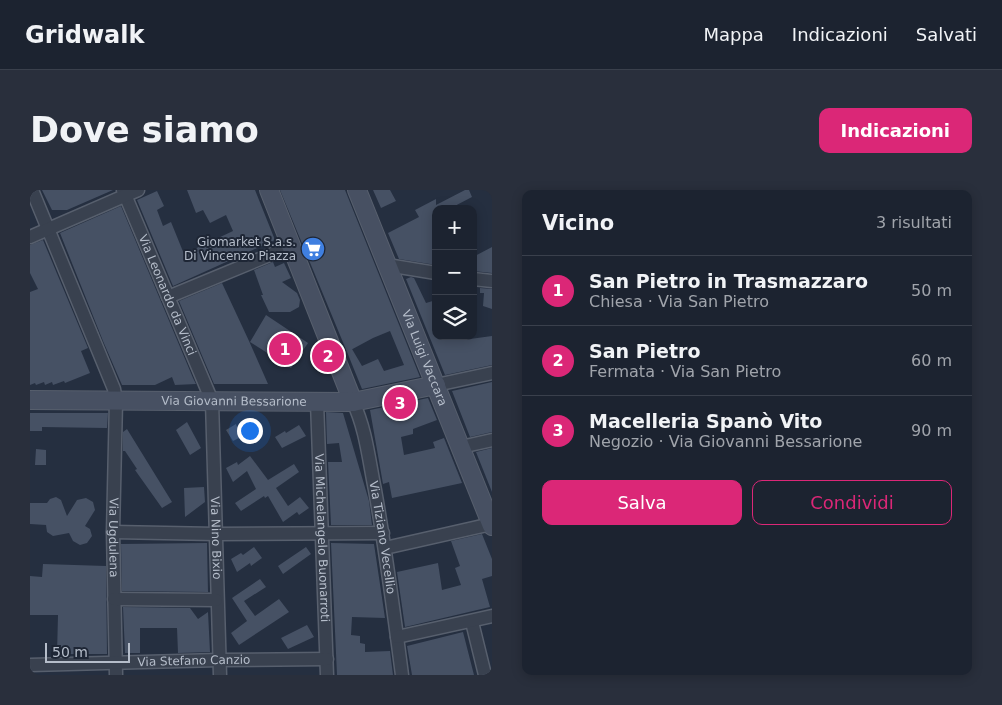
<!DOCTYPE html>
<html lang="it">
<head>
<meta charset="utf-8">
<style>
  body { margin:0; font-family:"DejaVu Sans",sans-serif; background:#292f3c; color:#f1f3f6 }
  .controls { position:absolute; right:15px; top:15px; display:grid; overflow:hidden; border-radius:10px; box-shadow:0 2px 12px #0003 }
  .controls button { width:45px; height:45px; display:grid; place-items:center; padding:0; border:0; border-bottom:1px solid #3a404c; background:#1c2330; color:#f1f3f6; font:25px sans-serif }
  .scale { position:absolute; left:15px; bottom:12px; width:85px; box-sizing:border-box; padding-left:5px; border:2px solid #b5bdca; border-top:0; font-size:14px; line-height:18px; white-space:nowrap; color:#b5bdca; -webkit-text-stroke:4px #1e2635; paint-order:stroke }
  .you { position:absolute; left:219px; top:240px; width:18px; height:18px; margin:-12px; border:4px solid #fff; border-radius:50%; background:#1a73e8; box-shadow:0 0 0 8px #1a73e833 }
  .badge { display:grid; place-items:center; width:32px; height:32px; border-radius:50%; background:#db2777; color:#fff; font-size:16px; font-weight:700 }
  .pin { position:absolute; translate:-50% -50%; border:2px solid #fff; box-shadow:0 1px 5px #0006 }
  .list { margin:0; padding:0; list-style:none }
  h2 { display:flex; justify-content:space-between; align-items:center; height:65px; margin:0; padding:0 20px; font-size:21px }
  h2 small { font-size:16px; font-weight:400; color:#a0a4ab }
  .list li { display:grid; grid-template-columns:32px 1fr auto; gap:15px; align-items:center; box-sizing:border-box; height:70px; padding:0 20px; border-top:1px solid #3a404c }
  .list b { display:block; font-size:19px; white-space:nowrap }
  .list p { margin:0; font-size:16px; white-space:nowrap; color:#a0a4ab }
  .list em { font-size:16px; font-style:normal; color:#a0a4ab }
  .actions { display:flex; gap:10px; padding:15px 20px }
  .actions a { flex:1; padding:11px 0; border:1px solid #db2777; border-radius:10px; text-align:center; font-size:18px; color:#db2777 }
  .actions .main { background:#db2777; color:#fff }
  .icon { flex:none; width:28px; height:28px; fill:none; stroke:currentColor; stroke-width:2; stroke-linecap:round; stroke-linejoin:round }
  .map { position:relative; flex:none; width:462px; height:485px; overflow:hidden; border-radius:10px }
  header { display:flex; align-items:center; gap:30px; box-sizing:border-box; height:70px; padding:0 25px; background:#1c2330; border-bottom:1px solid #3a404c }
  header strong { font-size:24px }
  nav { display:flex; gap:28px; margin-inline-start:auto; font-size:18px }
  .intro { display:flex; align-items:center; justify-content:space-between; box-sizing:border-box; height:120px; padding:0 30px }
  h1 { margin:0; font-size:35px }
  .button { padding:12px 22px; border-radius:10px; background:#db2777; color:#fff; font-size:18px; font-weight:700 }
  main { display:flex; gap:30px; padding:0 30px }
  aside { flex:1; background:#1c2330; border-radius:10px; box-shadow:0 2px 12px #0003 }
  .map>svg:first-child { display:block }
  .building { fill:#465164 }
  .lines { fill:none; stroke-linecap:round; stroke-linejoin:round }
  .street-casing { stroke:#575f6d; stroke-width:15 }
  .secondary-casing { stroke:#575f6d; stroke-width:20 }
  .street { stroke:#39414f; stroke-width:12 }
  .secondary { stroke:#475062; stroke-width:18 }
  .labels { text-anchor:middle; stroke-width:4; stroke-linejoin:round; paint-order:stroke }
  .poi-label { font-size:12px; fill:#b5bdca; stroke:#1e2635; text-anchor:end }
  .street-label { font-size:12px; fill:#b5bdca; stroke:#1e2635 }
</style>
</head>
<body>
<header>
<strong>Gridwalk</strong>
<nav><a>Mappa</a><a>Indicazioni</a><a>Salvati</a></nav>
</header>
<div class="intro"><h1>Dove siamo</h1><a class="button">Indicazioni</a></div>
<main>
<div class="map">
<svg width="462" height="485" viewBox="0 0 462 485">
  <rect width="100%" height="100%" fill="#252f40"/>
  <path class="building" d="M12,0H83L37,20H22Z
    M157,0H225L245,50L143,96L107,10L127,1L134,16L127,20L133,36L141,32L154,64L203,41L196,25L180,33L173,20L166,23Z
    M250,0H315L390,187L332,199L317,162L322,159L332,176L348,169L354,181L374,175L360,141L343,148L317,162Z
    M343,0H360L366,11L351,18Z
    M435,0H439L442,7L419,19H406V75L369,69L358,43L389,27L385,20L406,9V15Z
    M91,16L163,188L166,194L145,195L142,187L125,195H92L73,151L30,43Z
    M13,50L58,158L51,161L60,183L35,193L34,191L23,195L22,192L15,195L14,192L6,195L5,193L0,195V102L8,99L0,83V55Z
    M462,57V83L443,81V67Z
    M243,72L245,77L254,73L261,88L252,92L267,103L270,110L269,117L260,122H239L231,105H233L224,80Z
    M381,87L384,88L396,113L406,110V146H440V149L462,146V175L415,185L376,89Z
    M192,93L219,151L238,194H184L149,111Z
    M450,98L462,99V119L453,116L454,103H450Z
    M236,125L278,153L261,178L220,152Z
    M462,192V242L440,247L422,201Z
    M398,208L407,230L383,239V244L371,247L374,265L405,258L403,252L414,248L432,293L362,308L359,292L353,294L340,220Z
    M296,222L313,223L339,311L342,335H301L298,272H312L309,253L297,254Z
    M0,223H78L77,238L12,237V241H0Z
    M220,228L227,239L203,251L196,240L206,234L207,237Z
    M157,232L171,258L160,265L146,240Z
    M269,235L276,246L252,258L245,247L255,241L256,243Z
    M97,239L142,312L132,318L105,280L107,279L95,261H93V242Z
    M462,258V302L446,262Z
    M6,259L16,260V275H5Z
    M220,266L238,290L264,274L269,282L246,298L258,316L270,307L279,318L269,325L267,322L253,332L238,306L235,308L234,306L211,321L205,313L226,299L217,281L203,292L196,278L207,272L208,275Z
    M174,297L175,312L155,327L154,298Z
    M26,307L31,310L37,326L47,310L56,308L63,312L65,320L55,336L60,339L62,346L57,353L50,355L43,351L39,343L23,346L17,342L16,335L0,334V313H17L20,309Z
    M452,344L462,369V386L452,389L460,417L375,437L367,382L408,373L412,400L431,395L425,378L430,376L421,351Z
    M177,353L178,402L92,401L91,354Z
    M301,353L344,354L355,428L322,427L321,445L330,446V453L335,454V462L360,461L363,485H307Z
    M224,357L232,368L221,376L220,373L207,382L201,369L211,363L213,365Z
    M276,357L281,364L253,384L248,376Z
    M13,374L76,376L77,464H27L28,425H0V386L12,387Z
    M230,389L236,397L214,411L225,426L249,409L259,422L209,455L201,443L217,431L202,408Z
    M93,417L160,418L168,429L178,422L180,462L148,463L147,438H110V463H95Z
    M277,435L284,447L258,459L251,448Z
    M433,442L444,485H382L377,456Z"/>
  <g class="lines">
    <g class="street-casing">
      <g id="street">
        <path id="s1" d="M2,0L84,199L86,211L83,342L86,485"/>
        <path id="s2" d="M93,0L182,211L190,485"/>
        <path d="M0,47L108,0"/>
        <path d="M357,75L406,83"/>
        <path d="M443,89L462,91"/>
        <path d="M138,107L259,57"/>
        <path d="M406,195L462,183"/>
        <path id="s3" d="M287,212L297,485"/>
        <path id="s4" d="M323,212C336,239 339,271 345,300C356,362 364,423 372,485"/>
        <path d="M431,257L462,250"/>
        <path d="M83,342L186,344L353,343"/>
        <path d="M355,358L461,334"/>
        <path d="M84,409L186,410"/>
        <path d="M442,432L455,485"/>
        <path d="M367,447L462,426"/>
        <path id="s5" d="M0,475L189,470L297,469"/>
      </g>
    </g>
    <g class="secondary-casing">
      <g id="secondary">
        <path d="M239,0L323,212"/>
        <path id="s6" d="M327,0L462,336"/>
        <path id="s7" d="M0,210L323,212L406,195"/>
      </g>
    </g>
    <use href="#street" class="street"/>
    <use href="#secondary" class="secondary"/>
  </g>
  <defs>
    <g id="supermarket-disc" transform="scale(1.25)"><circle r="9.5" fill="#3f7fe0" stroke="#1e2635"/><path d="M-6-5.5h2.5l.6 2H6L4.5 2H-2.5L-4.4-4H-6ZM-1.5 3.2a1.3 1.3 0 1 0 .1 0ZM3 3.2a1.3 1.3 0 1 0 .1 0Z" fill="#fff"/></g>
  </defs>
  <g fill-rule="evenodd">
    <use href="#supermarket-disc" x="283" y="59"/>
  </g>
  <g class="labels">
    <g class="poi-label">
      <text x="266" y="56">Giomarket S.a.s.<tspan x="266" dy="14">Di Vincenzo Piazza</tspan></text>
    </g>
    <g class="street-label">
      <text dy="4" stroke="none"><textPath href="#s2" startOffset="114">Via Leonardo da Vinci</textPath></text>
      <text dy="4" stroke="none"><textPath href="#s6" startOffset="181">Via Luigi Vaccara</textPath></text>
      <text dy="4" stroke="none"><textPath href="#s7" startOffset="204">Via Giovanni Bessarione</textPath></text>
      <text dy="4" stroke="none"><textPath href="#s4" startOffset="139">Via Tiziano Vecellio</textPath></text>
      <text dy="4" stroke="none"><textPath href="#s1" startOffset="364">Via Ugdulena</textPath></text>
      <text dy="4" stroke="none"><textPath href="#s2" startOffset="366">Via Nino Bixio</textPath></text>
      <text dy="4" stroke="none"><textPath href="#s3" startOffset="136">Via Michelangelo Buonarroti</textPath></text>
      <text dy="4" stroke="none"><textPath href="#s5" startOffset="164">Via Stefano Canzio</textPath></text>
    </g>
  </g>
</svg>
<div class="controls">
<button>+</button>
<button>−</button>
<button><svg class="icon" aria-label="layers" viewBox="0 0 24 24"><path d="M12 4l9 5-9 5-9-5zM3 14l9 5 9-5"/></svg></button>
</div>
<div class="scale">50 m</div>
<div class="you"></div>
<div class="pin badge" style="left:255px;top:159px">1</div>
<div class="pin badge" style="left:298px;top:166px">2</div>
<div class="pin badge" style="left:370px;top:213px">3</div>
</div>
<aside>
<h2>Vicino<small>3 risultati</small></h2>
<ul class="list">
<li><span class="badge">1</span><div><b>San Pietro in Trasmazzaro</b><p>Chiesa · Via San Pietro</p></div><em>50 m</em></li>
<li><span class="badge">2</span><div><b>San Pietro</b><p>Fermata · Via San Pietro</p></div><em>60 m</em></li>
<li><span class="badge">3</span><div><b>Macelleria Spanò Vito</b><p>Negozio · Via Giovanni Bessarione</p></div><em>90 m</em></li>
</ul>
<div class="actions"><a class="main">Salva</a><a>Condividi</a></div>
</aside>
</main>
</body>
</html>
